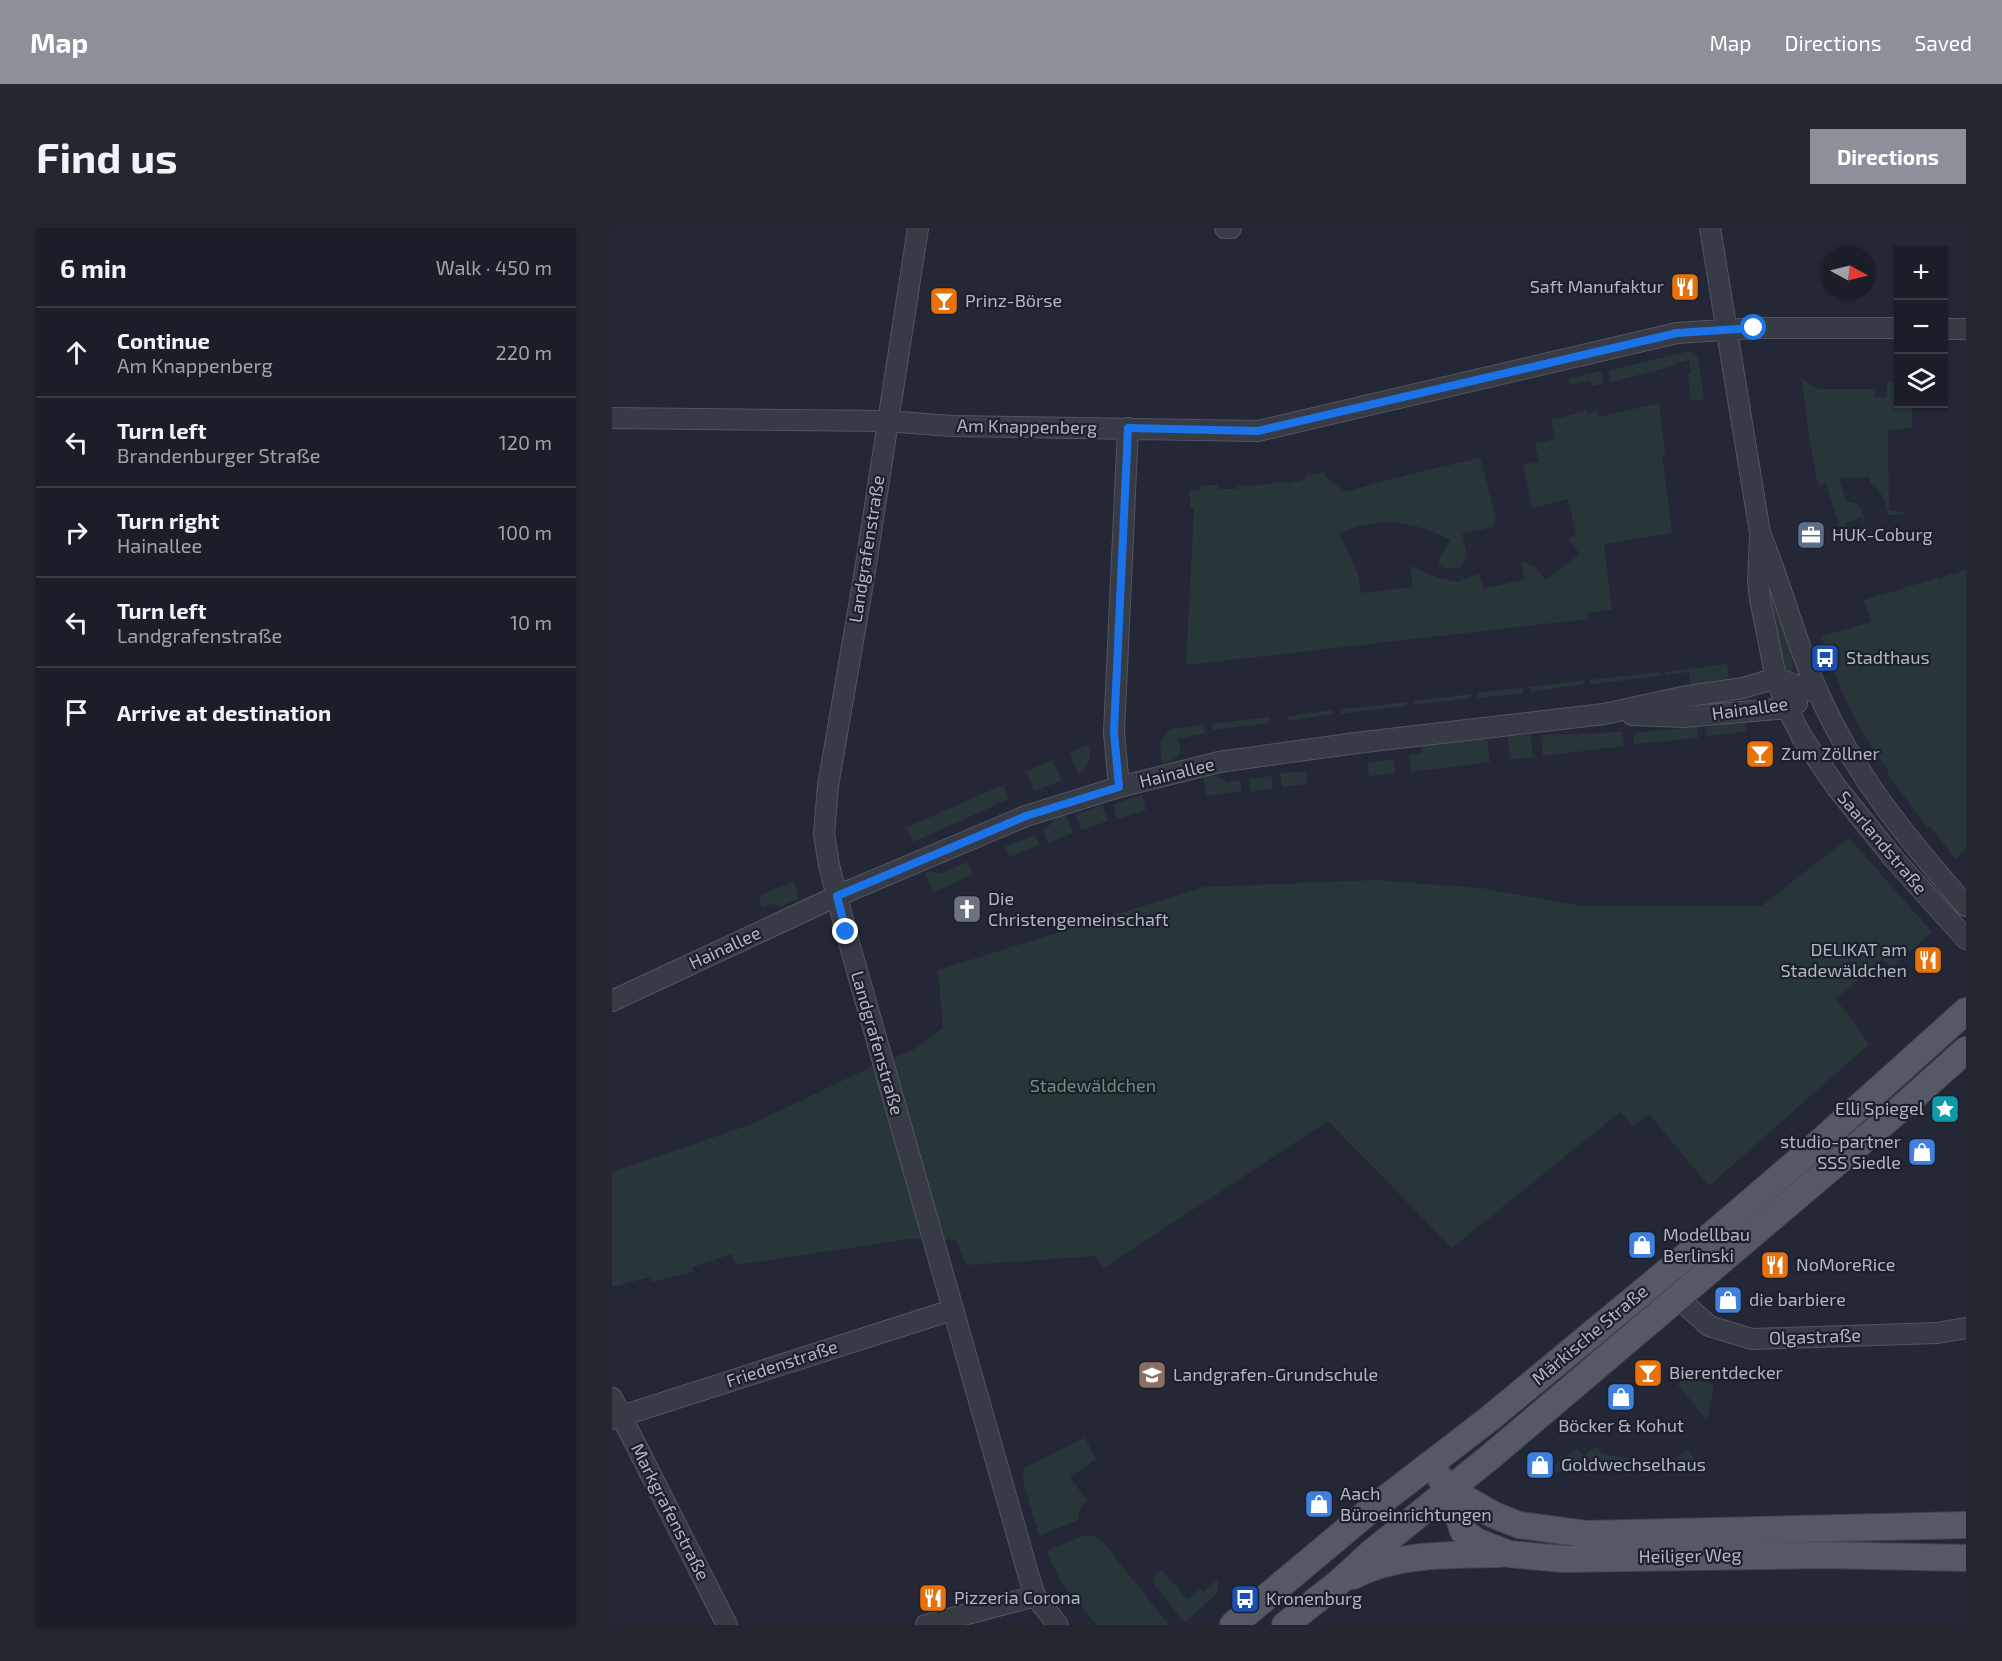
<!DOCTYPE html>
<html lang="en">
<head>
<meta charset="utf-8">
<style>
  body { margin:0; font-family:"Exo 2",sans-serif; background:#242730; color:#f1f3f6 }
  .controls { position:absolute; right:18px; top:18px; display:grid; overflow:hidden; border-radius:0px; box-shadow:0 2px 4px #0004 }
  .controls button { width:54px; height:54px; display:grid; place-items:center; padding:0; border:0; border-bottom:2px solid #393c45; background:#1b1e28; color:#f1f3f6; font:30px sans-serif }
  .compass { position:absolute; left:1210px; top:18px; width:54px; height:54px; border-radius:50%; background:#1b1e28; box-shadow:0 2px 4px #0004; rotate:97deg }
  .stop { position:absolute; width:18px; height:18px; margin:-14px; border:4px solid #1a73e8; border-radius:50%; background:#fff }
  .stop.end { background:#1a73e8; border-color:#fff; box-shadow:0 2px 6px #0008 }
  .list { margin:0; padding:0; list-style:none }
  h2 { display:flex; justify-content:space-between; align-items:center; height:78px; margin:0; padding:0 24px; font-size:26px }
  h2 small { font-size:20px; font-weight:400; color:#a0a2a8 }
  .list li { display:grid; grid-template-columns:39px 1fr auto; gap:18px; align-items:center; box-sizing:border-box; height:90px; padding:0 24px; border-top:2px solid #393c45 }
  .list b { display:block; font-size:22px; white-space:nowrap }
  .list p { margin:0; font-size:20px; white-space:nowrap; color:#a0a2a8 }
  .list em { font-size:20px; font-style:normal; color:#a0a2a8 }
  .icon { flex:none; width:33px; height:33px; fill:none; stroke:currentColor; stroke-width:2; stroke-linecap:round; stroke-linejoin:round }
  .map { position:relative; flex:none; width:1354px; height:1397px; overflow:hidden; border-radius:0px }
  header { display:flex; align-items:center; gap:36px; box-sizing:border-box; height:84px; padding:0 30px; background:#8c9099; color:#fff }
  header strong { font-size:28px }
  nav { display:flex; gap:33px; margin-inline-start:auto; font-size:21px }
  .intro { display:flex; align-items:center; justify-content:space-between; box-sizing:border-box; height:144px; padding:0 36px }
  h1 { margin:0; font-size:42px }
  .button { padding:15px 27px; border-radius:0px; background:#8c9099; color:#fff; font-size:21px; font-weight:700 }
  main { display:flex; gap:36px; padding:0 36px }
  aside { flex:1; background:#1b1e28; border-radius:0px; box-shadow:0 2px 4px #0004 }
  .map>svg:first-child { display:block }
  .green { fill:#28363a }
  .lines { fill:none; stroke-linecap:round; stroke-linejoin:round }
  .minor-casing { stroke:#525561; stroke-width:22 }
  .major-casing { stroke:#404450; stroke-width:28 }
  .minor { stroke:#373b46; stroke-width:20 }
  .major { stroke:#555966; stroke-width:26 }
  .route { stroke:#1a73e8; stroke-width:8 }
  .labels { text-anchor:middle; stroke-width:4.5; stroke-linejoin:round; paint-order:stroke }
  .poi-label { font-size:18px; fill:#b2b5c3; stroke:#1c202b; text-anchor:start }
  .street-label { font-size:18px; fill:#b2b5c3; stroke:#1c202b }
  .park-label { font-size:18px; fill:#6c907a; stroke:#1c202b }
</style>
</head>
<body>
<header>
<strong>Map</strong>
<nav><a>Map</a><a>Directions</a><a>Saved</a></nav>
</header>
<div class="intro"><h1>Find us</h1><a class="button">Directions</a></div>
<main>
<aside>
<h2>6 min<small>Walk · 450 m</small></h2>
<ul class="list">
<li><svg class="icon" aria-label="ahead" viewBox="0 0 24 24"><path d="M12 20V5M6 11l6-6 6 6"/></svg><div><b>Continue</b><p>Am Knappenberg</p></div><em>220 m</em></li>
<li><svg class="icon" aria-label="left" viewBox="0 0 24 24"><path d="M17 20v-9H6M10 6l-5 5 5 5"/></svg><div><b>Turn left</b><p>Brandenburger Straße</p></div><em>120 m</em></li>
<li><svg class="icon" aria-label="right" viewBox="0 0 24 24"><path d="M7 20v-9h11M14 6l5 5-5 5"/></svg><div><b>Turn right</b><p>Hainallee</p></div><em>100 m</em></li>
<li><svg class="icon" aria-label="left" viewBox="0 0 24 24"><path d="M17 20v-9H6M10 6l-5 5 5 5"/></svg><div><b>Turn left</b><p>Landgrafenstraße</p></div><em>10 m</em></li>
<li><svg class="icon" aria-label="arrive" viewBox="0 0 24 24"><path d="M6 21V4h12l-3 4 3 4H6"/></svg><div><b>Arrive at destination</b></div></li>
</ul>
</aside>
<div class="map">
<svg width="1354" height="1397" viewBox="0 0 1354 1397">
  <rect width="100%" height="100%" fill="#242836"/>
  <path class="green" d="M1078,123L1086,129L1092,171L1079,173L1076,147L1079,145L1077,132L1062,136L1061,138L999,154L996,143Z
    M989,143L992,155L980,158L978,152L958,157L956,151Z
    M1190,151L1206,161H1263V169H1275V154H1286V176H1300V200L1276,202L1277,282L1291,284V287H1276C1274,274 1270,263 1258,255V249L1227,250L1234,273L1246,276L1251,284L1252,298L1249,289L1233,296L1235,304L1229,306L1214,255L1206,257L1197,209Z
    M1047,175L1053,226L1050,227L1060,305L992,316L1000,382L975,385L976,391L574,437L582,280L578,279V262L589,263V257H606L607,261H625L626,258L658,256L674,253L676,256L694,251L693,248L713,244L714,249L733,264L795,247L868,230L884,290L880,299L850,306L855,327L850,339L834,341L827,337L828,329L839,312C803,293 764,287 727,306L746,346L749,365L800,359L799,338L827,350L845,354L867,346L872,361L913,351L909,334L923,338L933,352L968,326L957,312L964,306L956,271L920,280L911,237L927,234L923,216L943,211L939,192L974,183L975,186L986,183L987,189Z
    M1354,342V621L1343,631L1318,598L1316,600L1275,545L1277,543C1244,501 1225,455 1209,408L1259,394L1252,372L1326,350L1327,352L1331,351L1330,349Z
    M1154,349H1159L1180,425L1181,447L1172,449Z
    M1115,436L1117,450L1079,458L1077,444L1054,447L1053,444Z
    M1048,444L1049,448L979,456L978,452Z
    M972,452L973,456L918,464L917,459Z
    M910,460L911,465L866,470L865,465Z
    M859,466V470L802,477V473Z
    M795,474V478L729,486V481Z
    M721,482V486L677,493L676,488Z
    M658,489L659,495L601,502L600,496Z
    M1133,495L1134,504L1095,508L1094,499Z
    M592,497L593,505L566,511L569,525L561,532L550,536L548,514L558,501Z
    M1085,499L1086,510L1022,516L1021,505Z
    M1010,504L1013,518L931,528L929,507Z
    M919,507L921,529L898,532L895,508Z
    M875,510L878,534L799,544L797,527L810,525L809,517Z
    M477,517C480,530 477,539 466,546L458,524Z
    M782,531L783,545L757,548L755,535Z
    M441,532L449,553L422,563L415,543Z
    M694,543L695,556L670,559L668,545Z
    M600,547L613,552L614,555L628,552L630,563L595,568L591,549Z
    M659,548L661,560L639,564L637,551Z
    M391,557L397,571L301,614L295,599Z
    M530,567L534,582L505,591L501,576Z
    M491,577L496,593L469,602L464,586Z
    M453,586L461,605L436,615L430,601L437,598L441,592Z
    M423,607L427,617L397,629L393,619Z
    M1237,610L1320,704L1280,739L1270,731L1224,771L1257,816L1097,958L1037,886L1021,898L1008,884L840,1020L716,893L492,1040L484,1028L354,1037L345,1012L298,1011L124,1037L120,1026L80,1039L81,1044L40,1054L38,1049L0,1059V944L143,895L271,833L298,824L331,800L326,742L592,659L763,652L869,660L970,678H1149Z
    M355,634L361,646L322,664L313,645L316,643L328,646Z
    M181,653L186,664L185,671L170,678L160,676L150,679L147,668Z
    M1073,1148L1102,1157L1095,1192L1066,1157L1068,1155L1067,1152Z
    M473,1210L484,1231L458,1249L475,1273L468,1280L466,1292L427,1308L412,1256L411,1241Z
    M984,1218L990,1226L1042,1234L1063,1231L1075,1222L1084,1232H1089L1090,1240L975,1241L974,1243L943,1244L940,1239L965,1220L972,1228Z
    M474,1307L483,1309L491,1314L557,1397H485L450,1356L434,1323Z
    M550,1342L575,1371L588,1361L591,1364L604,1353L606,1354V1364L578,1390L573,1393L569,1391L542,1356L543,1348Z"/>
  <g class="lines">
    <g class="minor-casing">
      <path id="minor" d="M306,0L252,349L216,558L212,606L217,637L234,704L417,1349L423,1368L446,1397
        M613,0H619
        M1098,0L1148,305C1170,358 1183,413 1206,464C1243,548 1294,609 1354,678
        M1332,101H1354
        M0,190L275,193L339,198L646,203L1065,105L1142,100H1286
        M1148,311L1146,352L1148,371L1164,450L1175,480L1190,509L1225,560L1282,631L1354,711
        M1020,487L1072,489L1175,480L1185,475
        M507,559L502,504L516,200
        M0,773L225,668L414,588L507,559L607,534L744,515L992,486L1070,469L1131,460L1164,450L1206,465
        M1065,1069L1097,1098L1140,1111L1325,1105L1354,1100
        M0,1170L115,1397
        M0,1191L340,1082
        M314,1397L423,1368"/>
    </g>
    <g class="major-casing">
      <path id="major" d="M829,1251L838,1262L851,1303L864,1313L897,1326L951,1331L1212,1327L1354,1330
        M838,1262L882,1287L907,1297L974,1306L1354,1297
        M741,1348C785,1325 839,1327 887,1326
        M621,1397L756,1284L877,1191L1109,999L1207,915L1354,783
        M673,1397L725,1356L759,1325L878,1229L1280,888L1354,822"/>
    </g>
    <use href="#minor" class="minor"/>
    <use href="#major" class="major"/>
  </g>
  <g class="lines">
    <path class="route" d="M234,704L225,668L414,588L507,559L502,504L516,200L646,203L1065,105L1142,100"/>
  </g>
  <defs>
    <g id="restaurant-square" transform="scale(1.5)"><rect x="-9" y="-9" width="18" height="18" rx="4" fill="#e8710a" stroke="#1c202b"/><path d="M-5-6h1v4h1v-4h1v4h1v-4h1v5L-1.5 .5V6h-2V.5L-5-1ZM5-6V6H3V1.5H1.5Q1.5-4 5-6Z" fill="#fff"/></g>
    <g id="bar-square" transform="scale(1.5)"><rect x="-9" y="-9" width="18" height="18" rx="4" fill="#e8710a" stroke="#1c202b"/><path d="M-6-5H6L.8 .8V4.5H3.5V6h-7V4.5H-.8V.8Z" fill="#fff"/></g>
    <g id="office-square" transform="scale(1.5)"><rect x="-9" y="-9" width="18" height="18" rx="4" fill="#5c6f8a" stroke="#1c202b"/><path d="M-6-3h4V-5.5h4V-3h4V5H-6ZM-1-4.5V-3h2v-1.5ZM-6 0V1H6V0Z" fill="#fff"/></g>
    <g id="bus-square" transform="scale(1.5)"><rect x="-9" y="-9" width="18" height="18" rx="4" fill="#1a4fb4" stroke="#1c202b"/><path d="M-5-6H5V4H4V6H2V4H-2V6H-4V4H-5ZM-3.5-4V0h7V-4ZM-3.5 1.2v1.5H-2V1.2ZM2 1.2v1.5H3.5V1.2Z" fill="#fff"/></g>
    <g id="church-square" transform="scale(1.5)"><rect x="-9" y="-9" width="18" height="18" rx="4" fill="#6b7280" stroke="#1c202b"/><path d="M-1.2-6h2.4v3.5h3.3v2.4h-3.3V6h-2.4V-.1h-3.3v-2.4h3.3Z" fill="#fff"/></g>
    <g id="sight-square" transform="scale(1.5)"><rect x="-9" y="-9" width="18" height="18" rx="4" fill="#0f9aa8" stroke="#1c202b"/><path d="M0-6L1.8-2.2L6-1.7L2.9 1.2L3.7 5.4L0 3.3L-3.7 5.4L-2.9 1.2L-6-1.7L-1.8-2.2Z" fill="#fff"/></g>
    <g id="shop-square" transform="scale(1.5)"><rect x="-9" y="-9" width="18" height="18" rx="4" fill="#3f7fe0" stroke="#1c202b"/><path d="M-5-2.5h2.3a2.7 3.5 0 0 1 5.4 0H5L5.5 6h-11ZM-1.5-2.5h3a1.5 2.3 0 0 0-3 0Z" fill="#fff"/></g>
    <g id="school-square" transform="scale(1.5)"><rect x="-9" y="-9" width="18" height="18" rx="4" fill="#8d6e63" stroke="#1c202b"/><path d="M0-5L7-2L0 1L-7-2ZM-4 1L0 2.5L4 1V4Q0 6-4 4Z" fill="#fff"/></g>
  </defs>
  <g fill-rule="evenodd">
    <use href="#restaurant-square" x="1073" y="59"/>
    <use href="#bar-square" x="332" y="73"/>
    <use href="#office-square" x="1199" y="307"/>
    <use href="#bus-square" x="1213" y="430"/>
    <use href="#bar-square" x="1148" y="526"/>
    <use href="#church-square" x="355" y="681"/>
    <use href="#restaurant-square" x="1316" y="732"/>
    <use href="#sight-square" x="1333" y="881"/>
    <use href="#shop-square" x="1310" y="924"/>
    <use href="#shop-square" x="1030" y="1017"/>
    <use href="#restaurant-square" x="1163" y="1037"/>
    <use href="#shop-square" x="1116" y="1072"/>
    <use href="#bar-square" x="1036" y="1145"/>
    <use href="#school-square" x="540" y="1147"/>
    <use href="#shop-square" x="1009" y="1169"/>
    <use href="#shop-square" x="928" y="1237"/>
    <use href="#shop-square" x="707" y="1276"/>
    <use href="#restaurant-square" x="321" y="1370"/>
    <use href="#bus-square" x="633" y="1371"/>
  </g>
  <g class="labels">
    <g class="poi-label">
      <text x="1052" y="65" text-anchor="end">Saft Manufaktur</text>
      <text x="353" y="79">Prinz-Börse</text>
      <text x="1220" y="313">HUK-Coburg</text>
      <text x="1234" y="436">Stadthaus</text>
      <text x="1169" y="532">Zum Zöllner</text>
      <text x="376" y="677">Die<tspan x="376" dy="21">Christengemeinschaft</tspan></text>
      <text x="1295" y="728" text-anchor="end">DELIKAT am<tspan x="1295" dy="21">Stadewäldchen</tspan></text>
      <text x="1312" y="887" text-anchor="end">Elli Spiegel</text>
      <text x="1289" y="920" text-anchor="end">studio-partner<tspan x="1289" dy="21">SSS Siedle</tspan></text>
      <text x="1051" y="1013">Modellbau<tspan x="1051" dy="21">Berlinski</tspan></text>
      <text x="1184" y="1043">NoMoreRice</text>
      <text x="1137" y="1078">die barbiere</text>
      <text x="1057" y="1151">Bierentdecker</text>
      <text x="561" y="1153">Landgrafen-Grundschule</text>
      <text x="1009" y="1204" text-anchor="middle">Böcker &amp; Kohut</text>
      <text x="949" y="1243">Goldwechselhaus</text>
      <text x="728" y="1272">Aach<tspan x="728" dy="21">Büroeinrichtungen</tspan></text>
      <text x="342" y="1376">Pizzeria Corona</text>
      <text x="654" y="1377">Kronenburg</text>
    </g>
    <g class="street-label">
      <text transform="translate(415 199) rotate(1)" y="6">Am Knappenberg</text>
      <text transform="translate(255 321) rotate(-81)" y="6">Landgrafenstraße</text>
      <text transform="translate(1138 481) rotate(-8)" y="6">Hainallee</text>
      <text transform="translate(565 545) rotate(-14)" y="6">Hainallee</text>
      <text transform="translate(1270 615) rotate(50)" y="6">Saarlandstraße</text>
      <text transform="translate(113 720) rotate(-25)" y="6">Hainallee</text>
      <text transform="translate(265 815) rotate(74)" y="6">Landgrafenstraße</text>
      <text transform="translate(978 1107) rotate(-40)" y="6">Märkische Straße</text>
      <text transform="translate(1203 1109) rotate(-2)" y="6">Olgastraße</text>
      <text transform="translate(170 1136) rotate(-18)" y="6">Friedenstraße</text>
      <text transform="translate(58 1284) rotate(63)" y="6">Markgrafenstraße</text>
      <text transform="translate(1078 1328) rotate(-1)" y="6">Heiliger Weg</text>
    </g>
    <g class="park-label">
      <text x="481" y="864">Stadewäldchen</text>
    </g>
  </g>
</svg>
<div class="controls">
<button>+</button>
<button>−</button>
<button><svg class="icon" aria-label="layers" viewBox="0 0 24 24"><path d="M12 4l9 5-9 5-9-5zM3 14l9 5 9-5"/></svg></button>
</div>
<svg class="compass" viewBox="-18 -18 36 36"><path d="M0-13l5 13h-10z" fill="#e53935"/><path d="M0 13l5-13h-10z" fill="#a0a2a8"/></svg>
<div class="stop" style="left:1142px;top:100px"></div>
<div class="stop end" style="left:234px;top:704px"></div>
</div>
</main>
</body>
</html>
